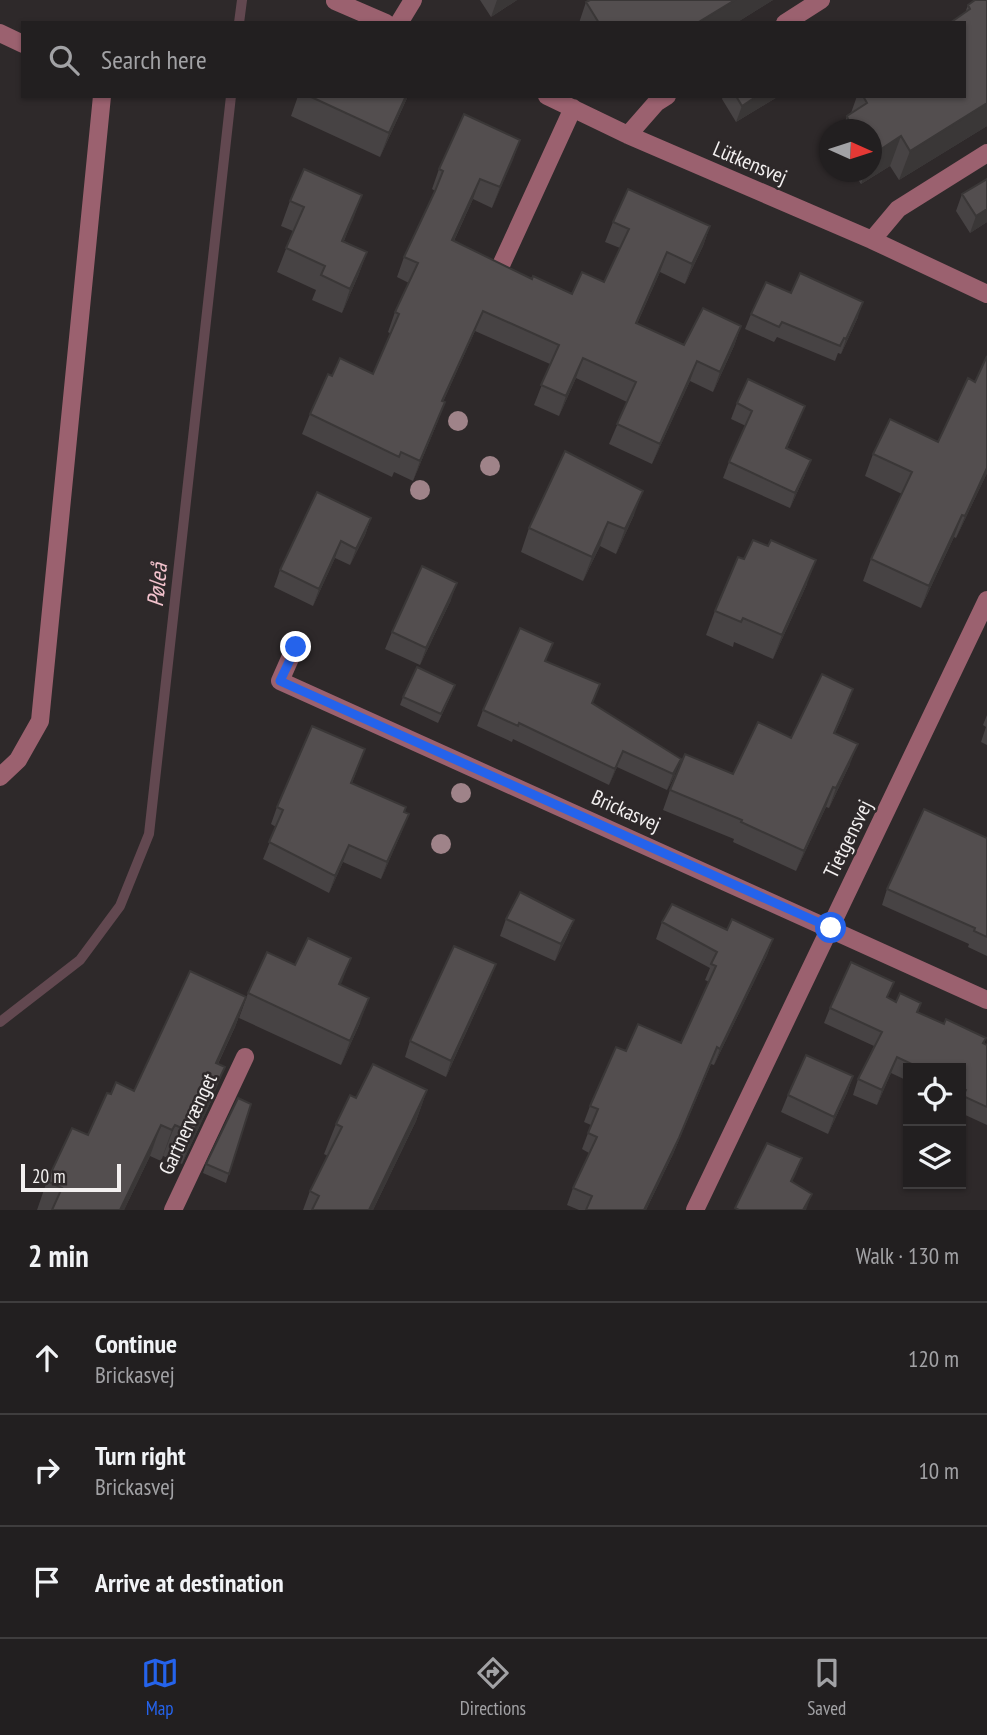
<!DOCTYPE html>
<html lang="en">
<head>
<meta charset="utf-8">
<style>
  body { margin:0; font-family:"PT Sans Narrow",sans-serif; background:#2e2c2d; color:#f1f3f6 }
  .controls { position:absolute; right:21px; bottom:21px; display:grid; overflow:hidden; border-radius:0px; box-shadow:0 2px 5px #0004 }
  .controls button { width:63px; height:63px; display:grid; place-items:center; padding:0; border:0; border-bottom:2px solid #3f3d3e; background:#221f20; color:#f1f3f6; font:35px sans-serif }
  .compass { position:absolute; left:819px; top:119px; width:63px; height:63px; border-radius:50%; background:#221f20; box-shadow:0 2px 5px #0004; rotate:93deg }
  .scale { position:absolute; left:21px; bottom:18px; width:100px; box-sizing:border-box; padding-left:7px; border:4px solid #f3f0f0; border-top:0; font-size:19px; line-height:24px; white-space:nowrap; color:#f3f0f0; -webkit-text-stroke:5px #2e292a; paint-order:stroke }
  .stop { position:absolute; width:21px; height:21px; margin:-16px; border:5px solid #2563eb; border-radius:50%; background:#fff }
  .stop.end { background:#2563eb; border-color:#fff; box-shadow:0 2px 7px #0008 }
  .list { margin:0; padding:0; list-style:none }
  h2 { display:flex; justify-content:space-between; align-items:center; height:91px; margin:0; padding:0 28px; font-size:30px }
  h2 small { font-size:23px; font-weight:400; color:#a2a2a5 }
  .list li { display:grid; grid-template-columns:46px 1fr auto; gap:21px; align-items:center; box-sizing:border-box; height:112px; padding:0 28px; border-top:2px solid #3f3d3e }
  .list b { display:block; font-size:26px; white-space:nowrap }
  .list p { margin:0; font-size:23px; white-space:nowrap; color:#a2a2a5 }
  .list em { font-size:23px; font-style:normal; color:#a2a2a5 }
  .icon { flex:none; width:38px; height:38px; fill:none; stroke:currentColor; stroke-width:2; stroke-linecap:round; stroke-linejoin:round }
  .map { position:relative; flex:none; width:987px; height:1210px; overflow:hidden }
  .search { position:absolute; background:#221f20; box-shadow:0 2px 5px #0004; left:21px; right:21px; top:21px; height:77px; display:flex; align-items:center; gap:18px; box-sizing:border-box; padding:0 24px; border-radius:0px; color:#a2a2a5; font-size:26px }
  .sheet { height:427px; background:#221f20 }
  nav { display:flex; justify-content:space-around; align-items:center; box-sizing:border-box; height:98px; border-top:2px solid #3f3d3e; background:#221f20; font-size:19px; color:#a2a2a5 }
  nav a { display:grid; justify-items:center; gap:4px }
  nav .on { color:#2563eb }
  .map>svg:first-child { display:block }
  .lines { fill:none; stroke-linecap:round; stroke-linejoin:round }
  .stream { stroke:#624850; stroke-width:10 }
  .service { stroke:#9b616f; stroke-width:18 }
  .minor { stroke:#9b616f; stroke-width:18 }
  .tree { fill:#9f8389 }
  .wall { fill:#474344 }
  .shaded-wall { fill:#3a3737 }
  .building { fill:#534e4f; stroke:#3a3737; stroke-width:2 }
  .route { stroke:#2563eb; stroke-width:9 }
  .labels { text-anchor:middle; stroke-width:5; stroke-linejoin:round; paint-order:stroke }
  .street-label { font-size:21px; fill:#f3f0f0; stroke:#2e292a }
  .water-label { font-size:23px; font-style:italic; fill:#f3c3cd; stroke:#2e292a }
</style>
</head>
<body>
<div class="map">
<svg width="987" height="1210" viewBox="0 0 987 1210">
  <rect width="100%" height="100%" fill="#2e292a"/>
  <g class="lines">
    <path class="stream" d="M239,23L242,0
      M0,1022L80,960L120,906L149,834L231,96"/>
    <path class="service" d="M0,33L23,44
      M0,777L18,760L40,721L102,96"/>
    <path class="minor" d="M335,1L386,23
      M399,23L413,0
      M785,23L821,0
      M547,96L628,135L872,240L987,294
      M628,135L656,103L667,96
      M872,240L898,209L987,153
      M502,263L573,108
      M295,647L280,681L987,1000
      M173,1210L245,1057
      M695,1210L987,600"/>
  </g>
  <g class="tree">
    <circle cx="458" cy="421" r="10"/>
    <circle cx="490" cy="466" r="10"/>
    <circle cx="420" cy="490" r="10"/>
    <circle cx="461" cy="793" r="10"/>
    <circle cx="441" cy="844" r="10"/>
  </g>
  <path class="wall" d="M480,0H517L491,17Z
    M590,0H773L736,23H579L586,2Z
    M975,0H987V126L899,180L890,166L861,184L853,172H872V130H842L847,116L851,113L857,96H964V23H950L965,13L968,5Z
    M298,96H408L380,157L291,116Z
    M723,96H779L736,122L722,99Z
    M520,140L492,208L473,199L454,241L532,279L572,294L604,282L620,248L605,242L613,222L710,226L703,246L685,284L660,272L637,324L684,345L741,326L734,346L713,392L690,381L652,464L609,444L627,402L576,378L559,416L534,405L550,364L475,331L443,402H445L437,423L413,481L394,472L392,477L302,434L310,414L332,376L373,374L391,334L388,332L395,312L409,283L397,277L404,257L435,191L432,189L439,169Z
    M962,194L987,222L970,233L956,211Z
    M362,195L344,241L367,252L358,276L342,313L312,300L316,290L277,272L293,231L281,226L290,201Z
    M791,293L858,317L841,354L838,353L835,361L777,337L774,342L745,329L751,314Z
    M737,403L805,406L787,449L805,475L790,508L723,478L729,462L746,426L731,419Z
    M873,454L987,473L956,538L954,537L921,608L863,581L871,559L902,494L865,476Z
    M634,515L616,554L600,546L583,581L521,552L529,528Z
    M371,518L365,535L350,565L335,558L313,606L274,587L280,570Z
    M744,559L807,584L773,659L734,642L733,647L706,635L715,611Z
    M451,600L420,665L385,649L392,632Z
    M546,661L675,775L667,790L617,767L609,785L513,739L512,742L477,726L483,710Z
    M452,693L438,723L400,705L403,697Z
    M846,709L835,733L850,764L829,808L826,807L796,871L733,842L734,839L663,810L670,790L733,774L791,738Z
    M987,715V745L981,742L986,727L983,725Z
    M365,749L352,783L404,812L402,831L381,879L343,862L329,893L263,859L276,827L271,824L277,807Z
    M987,838V956L968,947L969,944L882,905L887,889Z
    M506,919L574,920L567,937L555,961L500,936Z
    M662,922L727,930L773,939L767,955L714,1065L711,1064L673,1154L646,1210H579L567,1205L573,1188L589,1153L582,1149L591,1125L584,1122L590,1106L626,1051L681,1043L709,982L705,980L710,968L656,939Z
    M490,980L446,1077L405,1057L410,1041Z
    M341,985L360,1023L341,1065L239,1018L248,993Z
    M246,997L235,1027L218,1064L213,1097L182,1164L163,1156L161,1161L150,1156L124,1210H37L47,1181L88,1135L111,1094L134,1091Z
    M889,998L896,1002L921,1003L918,1012L944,1024L986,1038L984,1044L987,1045V1125L961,1113V1068H908V1081L891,1073L877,1105L853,1095L858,1079L874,1046L824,1023L830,1008Z
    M853,1076L847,1093L828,1134L781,1112L788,1095Z
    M427,1090L416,1121L373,1210H303L310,1191L328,1156L324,1154L336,1124L356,1098Z
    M251,1104L226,1183L203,1173L206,1164Z"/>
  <path class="shaded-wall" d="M497,0H517L491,17Z
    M735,0H773L736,23H697Z
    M406,96H408L380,157L389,133Z
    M757,96H779L736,122L742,106Z
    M987,103V126L899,180L910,151Z
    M901,136L890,166L861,184L865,172H872V155Z
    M520,140L513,160L492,208L500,187Z
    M480,179L473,199L445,260L452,240Z
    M362,195L353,220L333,265L342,241Z
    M987,209V222L970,233L976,216Z
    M710,226L703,246L685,284L692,264Z
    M367,252L358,276L342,313L350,289Z
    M667,252L660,272L628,343L636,323Z
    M863,302L858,317L841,354L846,339Z
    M483,311L475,331L434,421L442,401Z
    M741,326L734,346L713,392L720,372Z
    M583,358L576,378L559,416L566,396Z
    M697,361L690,381L652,464L660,444Z
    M445,402L437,423L413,481L420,461Z
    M805,406L799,421L780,464L786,448Z
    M811,460L805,475L790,508L795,493Z
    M987,468V473L956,538L965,516Z
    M643,491L634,515L616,554L625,529Z
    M962,515L954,537L921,608L929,586Z
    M371,518L365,535L350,565L356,549Z
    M608,522L600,546L583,581L592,557Z
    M341,541L335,558L313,606L319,589Z
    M816,560L807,584L773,659L782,635Z
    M457,583L451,600L420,665L426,648Z
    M853,689L846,709L826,753L834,733Z
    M858,744L850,764L829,808L836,788Z
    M623,751L617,767L609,785L615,769Z
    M681,759L675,775L667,790L673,774Z
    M833,787L826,807L796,871L804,851Z
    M409,814L402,831L381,879L387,862Z
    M349,845L343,862L329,893L335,876Z
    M574,920L567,937L555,961L561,944Z
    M773,939L767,955L714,1065L720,1049Z
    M351,958L342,982L330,1008L339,984Z
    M496,964L490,980L446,1077L451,1061Z
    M246,997L235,1027L204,1093L216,1063Z
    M369,998L360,1023L341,1065L350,1041Z
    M717,1047L673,1154L646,1210H644Z
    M897,1057L891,1073L877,1105L882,1090Z
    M225,1067L213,1097L182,1164L193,1133Z
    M853,1076L847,1093L828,1134L834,1117Z
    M427,1090L416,1121L373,1210H369Z
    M161,1125L150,1156L124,1210H120Z
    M175,1125L163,1156L161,1161L172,1130Z
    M802,1158L796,1174L785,1197L791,1181Z
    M812,1194L806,1210H803Z"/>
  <path class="building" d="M590,0H735L697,23H599L586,2Z
    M975,0H987V103L910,151L901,136L872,155V130H852L847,116L867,103L863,96H964V23H950L970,9L968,5Z
    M309,96H406L389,133Z
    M736,96H757L742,106Z
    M464,114L520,140L500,187L480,179L452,240L532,279L533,276L572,294L582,272L604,282L629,229L613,222L628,189L710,226L692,264L667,252L636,323L684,345L703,308L741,326L720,372L697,361L660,444L617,424L636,382L583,358L566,396L541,385L559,345L483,311L442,401L445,402L420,461L401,452L399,457L310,414L328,374L332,376L340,358L373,374L399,314L395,312L418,263L404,257L435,191L443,171L439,169Z
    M304,169L362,195L342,241L367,252L350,289L321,275L325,266L286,248L304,207L290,201Z
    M987,179V209L976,216L962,194Z
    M800,273L863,302L846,339L844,338L840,346L782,322L779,327L751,314L766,282L791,293Z
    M987,356V468L965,516L962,515L929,586L871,559L912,472L873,454L890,419L938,442L968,378L975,382Z
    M748,379L805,406L786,448L811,460L795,493L729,462L752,411L737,403Z
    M565,451L643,491L625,529L608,522L592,557L529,528Z
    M317,492L371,518L356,549L341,541L319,589L280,570Z
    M753,540L768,546L771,540L816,560L782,635L743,618L741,622L715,611L738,557L744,559Z
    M422,566L457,583L426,648L392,632Z
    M520,628L553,643L545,661L600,684L592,703L681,759L673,774L623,751L615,769L519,723L518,726L483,710Z
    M417,667L455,685L441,714L403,697Z
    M822,674L853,689L834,733L858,744L836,788L833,787L804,851L741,822L742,820L670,790L685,754L733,774L758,722L791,738Z
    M312,726L365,749L351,783L406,807L404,812L409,814L387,862L349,845L335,876L269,842L283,810L277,807Z
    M924,809L987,838V937L974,931L975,928L887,889Z
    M520,892L574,920L561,944L506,919Z
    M672,904L727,930L732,919L773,939L720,1049L717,1047L679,1138L644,1210H586L592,1196L573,1188L597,1137L588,1133L598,1109L590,1106L616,1047L626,1051L638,1024L681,1043L716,966L711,964L717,952L662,922Z
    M308,938L351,958L339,984L369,998L350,1041L248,993L267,952L295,965Z
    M454,946L496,964L451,1061L410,1041Z
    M851,962L894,982L887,997L896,1002L900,993L921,1003L917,1012L944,1024L946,1019L986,1038L983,1043L987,1045V1107L963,1096L966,1090L961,1087V1068H920L897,1057L882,1090L858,1079L882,1032L830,1008Z
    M190,971L246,997L216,1063L225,1067L193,1133L175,1125L172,1130L161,1125L120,1210H52L62,1188L47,1181L72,1128L88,1135L107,1093L111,1094L116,1082L134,1091Z
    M806,1055L853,1076L834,1117L788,1095Z
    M373,1064L427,1090L369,1210H312L319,1196L310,1191L342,1127L336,1124L350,1095L356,1098Z
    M238,1098L251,1104L229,1174L206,1164Z
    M767,1143L802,1158L791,1181L812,1194L803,1210H739L735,1208Z"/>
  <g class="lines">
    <path class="route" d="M296,647L280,681L831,928"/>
  </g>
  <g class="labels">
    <g class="street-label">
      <text transform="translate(750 163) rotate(23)" y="7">Lütkensvej</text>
      <text transform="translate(626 811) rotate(24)" y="7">Brickasvej</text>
      <text transform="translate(848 839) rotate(-64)" y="7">Tietgensvej</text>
      <text transform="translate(188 1124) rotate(-65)" y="7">Gartnervænget</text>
    </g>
    <g class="water-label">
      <text transform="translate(157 585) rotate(-84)" y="8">Pøleå</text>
    </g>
  </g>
</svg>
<div class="controls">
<button><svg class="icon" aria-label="locate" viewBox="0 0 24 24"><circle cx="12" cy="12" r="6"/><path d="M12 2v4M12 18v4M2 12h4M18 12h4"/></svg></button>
<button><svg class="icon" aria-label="layers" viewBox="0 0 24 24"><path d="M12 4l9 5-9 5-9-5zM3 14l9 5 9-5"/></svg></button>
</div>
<svg class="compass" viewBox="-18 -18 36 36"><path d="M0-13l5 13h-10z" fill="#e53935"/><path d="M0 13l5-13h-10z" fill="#a2a2a5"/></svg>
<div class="scale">20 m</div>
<div class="stop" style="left:831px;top:928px"></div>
<div class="stop end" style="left:296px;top:647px"></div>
<div class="search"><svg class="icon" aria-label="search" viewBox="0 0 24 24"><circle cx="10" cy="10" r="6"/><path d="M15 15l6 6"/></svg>Search here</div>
</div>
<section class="sheet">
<h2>2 min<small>Walk · 130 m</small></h2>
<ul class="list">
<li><svg class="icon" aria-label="ahead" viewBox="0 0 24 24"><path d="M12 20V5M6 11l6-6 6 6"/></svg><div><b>Continue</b><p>Brickasvej</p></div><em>120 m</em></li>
<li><svg class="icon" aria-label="right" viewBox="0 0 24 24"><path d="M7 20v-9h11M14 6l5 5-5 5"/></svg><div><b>Turn right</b><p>Brickasvej</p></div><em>10 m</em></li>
<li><svg class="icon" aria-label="arrive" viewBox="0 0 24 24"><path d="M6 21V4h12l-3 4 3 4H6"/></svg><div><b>Arrive at destination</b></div></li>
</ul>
</section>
<nav>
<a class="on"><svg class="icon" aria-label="map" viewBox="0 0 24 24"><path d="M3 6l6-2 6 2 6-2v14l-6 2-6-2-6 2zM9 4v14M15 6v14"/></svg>Map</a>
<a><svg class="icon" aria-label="directions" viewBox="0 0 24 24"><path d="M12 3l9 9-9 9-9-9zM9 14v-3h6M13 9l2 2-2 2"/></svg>Directions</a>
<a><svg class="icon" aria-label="saved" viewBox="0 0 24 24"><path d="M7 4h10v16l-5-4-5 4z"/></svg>Saved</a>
</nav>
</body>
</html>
